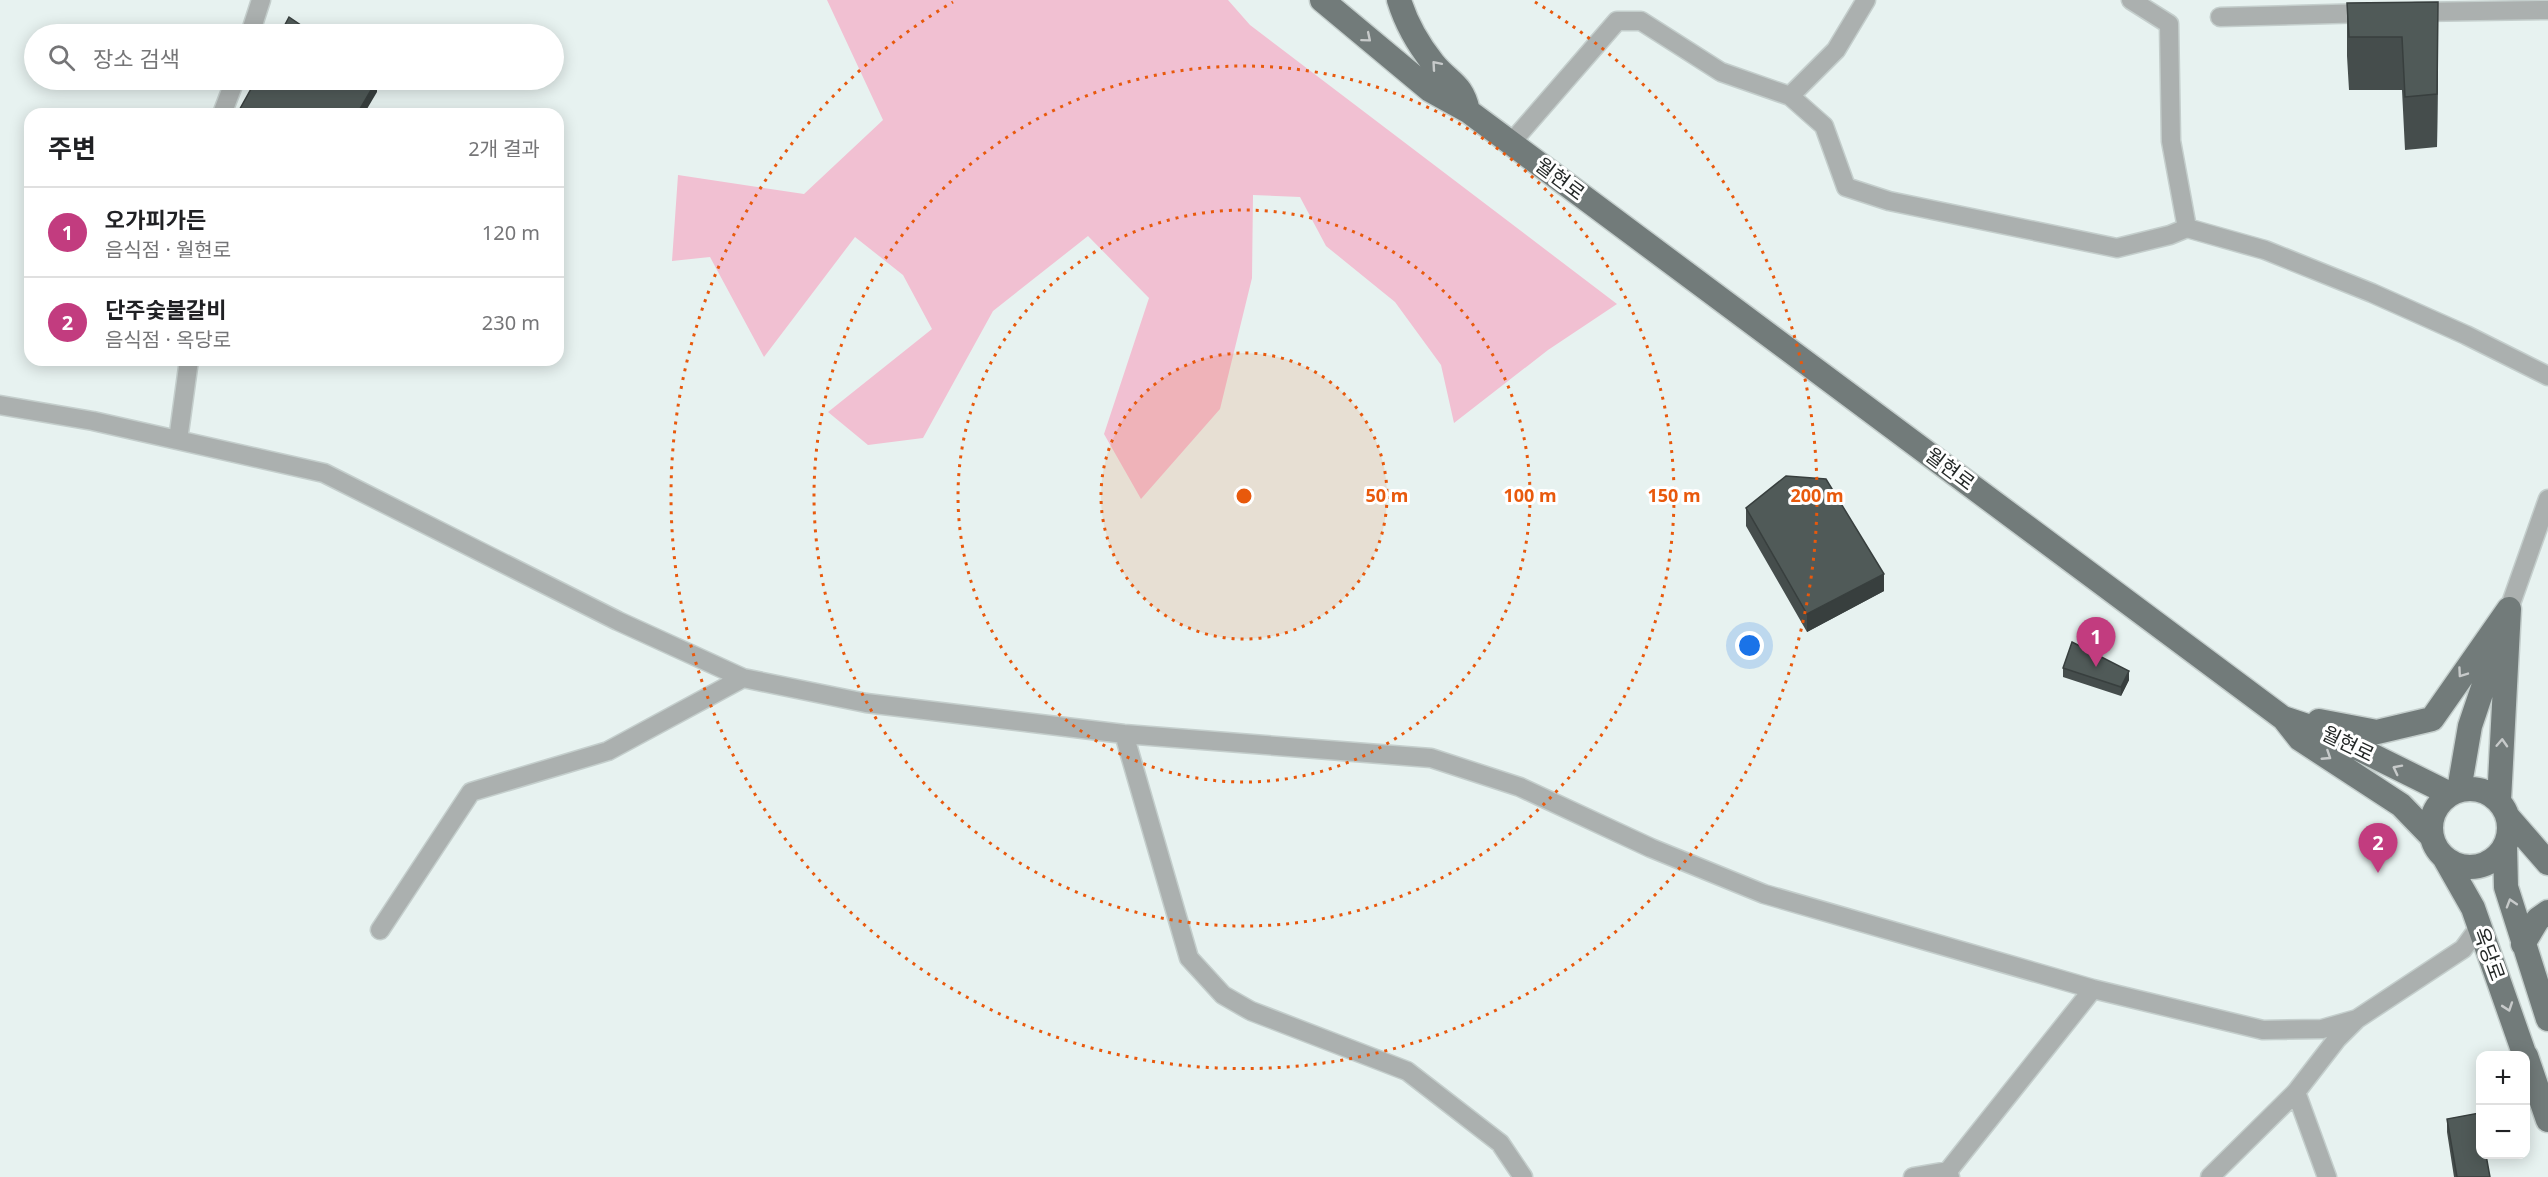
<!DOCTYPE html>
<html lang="ko">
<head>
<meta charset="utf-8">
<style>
  body { margin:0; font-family:"Noto Sans","Noto Sans KR",sans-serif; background:#f2f2f2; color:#202124 }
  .controls { position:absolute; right:18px; bottom:18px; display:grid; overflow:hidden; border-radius:12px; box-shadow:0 3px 15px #0003 }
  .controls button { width:54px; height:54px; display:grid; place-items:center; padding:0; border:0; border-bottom:2px solid #e0e0e0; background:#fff; color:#202124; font:30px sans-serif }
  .you { position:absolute; left:1750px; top:646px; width:21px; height:21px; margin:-15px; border:4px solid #fff; border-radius:50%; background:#1a73e8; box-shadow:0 0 0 9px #1a73e833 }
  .badge { display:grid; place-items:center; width:39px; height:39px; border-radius:50%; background:#c23c7f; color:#fff; font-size:20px; font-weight:700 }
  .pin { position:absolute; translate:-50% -50px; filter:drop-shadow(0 2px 3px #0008) }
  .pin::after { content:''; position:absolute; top:32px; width:21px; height:18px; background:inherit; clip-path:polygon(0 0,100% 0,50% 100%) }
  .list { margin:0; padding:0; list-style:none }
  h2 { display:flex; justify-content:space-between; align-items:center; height:78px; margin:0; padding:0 24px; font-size:26px }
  h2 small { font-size:20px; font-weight:400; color:#757577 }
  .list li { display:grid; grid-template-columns:39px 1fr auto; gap:18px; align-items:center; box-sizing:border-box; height:90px; padding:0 24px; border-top:2px solid #e0e0e0 }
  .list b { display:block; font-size:22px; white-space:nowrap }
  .list p { margin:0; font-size:20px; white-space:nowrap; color:#757577 }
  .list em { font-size:20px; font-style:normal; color:#757577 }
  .icon { flex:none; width:33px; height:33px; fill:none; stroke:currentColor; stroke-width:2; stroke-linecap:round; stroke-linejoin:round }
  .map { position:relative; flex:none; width:2548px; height:1177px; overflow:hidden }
  .search { position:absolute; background:#fff; box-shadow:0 3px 15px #0003; left:24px; top:24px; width:540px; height:66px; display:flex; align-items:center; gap:15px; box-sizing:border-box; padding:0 21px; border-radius:33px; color:#757577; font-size:22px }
  .panel { position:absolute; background:#fff; box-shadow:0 3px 15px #0003; left:24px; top:108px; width:540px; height:258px; border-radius:18px }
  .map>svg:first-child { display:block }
  .green { fill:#f1c0d2 }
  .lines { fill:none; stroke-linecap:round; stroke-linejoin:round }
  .minor-casing { stroke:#c4cecc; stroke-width:21 }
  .major-casing { stroke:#c4cecc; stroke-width:27 }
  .minor { stroke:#abb0af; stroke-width:18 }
  .major { stroke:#727b7a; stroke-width:24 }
  .wall { fill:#454d4c }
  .shaded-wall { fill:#383f3e }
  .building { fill:#505a58; stroke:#383f3e; stroke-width:1.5 }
  .oneway { stroke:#c7caca }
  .ring { fill:none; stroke:#e8590c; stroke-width:3; stroke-dasharray:3 6 }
  .labels { text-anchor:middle; stroke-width:6; stroke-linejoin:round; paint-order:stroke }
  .street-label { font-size:20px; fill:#242827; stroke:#fff }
  .centre { fill:#e8590c; stroke:#fff; stroke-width:3 }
  .ring-label { font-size:18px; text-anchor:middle; font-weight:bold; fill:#e8590c; stroke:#fff; stroke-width:6; stroke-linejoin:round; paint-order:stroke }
</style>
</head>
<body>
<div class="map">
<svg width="2548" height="1177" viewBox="0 0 2548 1177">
  <rect width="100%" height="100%" fill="#e7f2f0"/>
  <path class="green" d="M827,0H1228L1250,25L1617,304L1548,350L1454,423L1441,365L1395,302L1326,246L1300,197L1253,195L1252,278L1220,409L1141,499L1104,434L1149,298L1088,236L993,311L923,438L868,445L828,412L932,329L903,275L855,237L764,357L710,257L672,261L678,175L804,194L883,120Z"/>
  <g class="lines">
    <g class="minor-casing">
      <path id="minor" d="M2131,0L2169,24L2171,141L2187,228
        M2415,12L2548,10
        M2220,17L2369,13
        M250,34L261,0
        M1790,96L1836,50L1866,0
        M222,114L235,80
        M1511,143L1617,21H1641L1721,72L1790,96L1824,126L1846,187L1889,201L2117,248L2170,235L2187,228L2265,250L2372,293L2466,335L2548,376
        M0,405L93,421L324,473L618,621L743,678L866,703L1124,734L1431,758L1520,787L1651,848L1764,894L2093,989L2263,1030L2322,1029L2357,1019L2463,949L2480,926
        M178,440L189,360
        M2509,609L2548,499
        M1124,734L1189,958L1223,995L1251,1011L1407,1071L1500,1143L1523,1177
        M380,930L471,792L608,751L743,678
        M2296,1092L2327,1177
        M1913,1177L1948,1171
        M1950,1177L1948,1171L2093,989
        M2210,1177L2296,1092L2337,1039L2356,1020"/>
    </g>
    <g class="major-casing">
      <path id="major" d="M1322,0L1430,90L1468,111L2283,718L2325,732L2450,794
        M1399,0C1406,23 1418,44 1433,63C1449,83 1462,83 1468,111
        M2285,720L2300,739L2401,805L2431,836
        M2319,721L2377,732L2432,719L2509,609
        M2431 828a39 39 0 1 1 78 0a39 39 0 1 1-78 0Z
        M2459,790L2470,726L2499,640
        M2499,801L2509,609
        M2507,816L2548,863
        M2505,845L2506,887L2548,1019
        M2444,857L2473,908L2525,1056
        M2523,944L2538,919L2548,912
        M2526,1056L2548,1120"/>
    </g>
    <use href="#minor" class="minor"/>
    <use href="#major" class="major"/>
  </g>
  <path class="wall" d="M2347,3L2438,55L2437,147L2405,150L2402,90H2349L2347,56Z
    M1746,508L1884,591L1807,632L1746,526Z
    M2063,668L2129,680L2121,696L2063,677Z
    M2447,1119L2490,1177H2454L2447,1132Z"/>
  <path class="shaded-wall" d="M2438,2V55L2437,147V94Z
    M377,80V92L364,114H357Z
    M1884,574V591L1807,632V614Z
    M2129,671V680L2121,696V687Z"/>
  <path class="building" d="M2438,2L2437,94L2405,97L2402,37H2349L2347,3Z
    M289,17L314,34H280Z
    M256,80H377L357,114H237Z
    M1786,476L1826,479L1884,574L1807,614L1746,508Z
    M2072,642L2129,671L2121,687L2063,668Z
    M2479,1113L2481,1120V1155H2486L2490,1177H2457L2447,1119Z"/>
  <defs><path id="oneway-chevron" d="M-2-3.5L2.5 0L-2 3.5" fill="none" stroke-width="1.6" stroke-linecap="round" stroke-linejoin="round" transform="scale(1.5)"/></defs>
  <g class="oneway">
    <use href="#oneway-chevron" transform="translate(1367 38) rotate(40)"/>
    <use href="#oneway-chevron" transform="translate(1436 65) rotate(-131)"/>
    <use href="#oneway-chevron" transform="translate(2462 673) rotate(125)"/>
    <use href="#oneway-chevron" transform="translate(2502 743) rotate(-87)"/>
    <use href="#oneway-chevron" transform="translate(2327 756) rotate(33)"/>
    <use href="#oneway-chevron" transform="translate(2397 769) rotate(-153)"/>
    <use href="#oneway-chevron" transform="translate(2511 903) rotate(-107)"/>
    <use href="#oneway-chevron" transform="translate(2508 1007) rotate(71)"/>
  </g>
  <circle cx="1244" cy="496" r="143" fill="#e8590c" fill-opacity=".12"/>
  <g class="ring">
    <circle cx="1244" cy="496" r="143"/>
    <circle cx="1244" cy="496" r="286"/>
    <circle cx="1244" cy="496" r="430"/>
    <path d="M1535 2A573 573 0 1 1 953 2"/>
  </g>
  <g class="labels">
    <g class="street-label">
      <text transform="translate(1560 179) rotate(37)" y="7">월현로</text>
      <text transform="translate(1950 469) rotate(37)" y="7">월현로</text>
      <text transform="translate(2348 744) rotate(26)" y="7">월현로</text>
      <text transform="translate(2489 954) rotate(70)" y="7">옥당로</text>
    </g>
  </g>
  <circle cx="1244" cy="496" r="9" class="centre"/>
  <g class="ring-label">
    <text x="1387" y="502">50 m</text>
    <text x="1530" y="502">100 m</text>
    <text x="1674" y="502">150 m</text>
    <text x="1817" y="502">200 m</text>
  </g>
</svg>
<div class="controls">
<button>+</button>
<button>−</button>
</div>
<div class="you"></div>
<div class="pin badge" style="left:2096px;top:667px">1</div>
<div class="pin badge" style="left:2378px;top:873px">2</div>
<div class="search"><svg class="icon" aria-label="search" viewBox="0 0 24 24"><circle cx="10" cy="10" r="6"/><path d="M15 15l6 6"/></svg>장소 검색</div>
<section class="panel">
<h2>주변<small>2개 결과</small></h2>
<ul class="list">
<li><span class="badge">1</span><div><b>오가피가든</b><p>음식점 · 월현로</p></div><em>120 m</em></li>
<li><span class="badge">2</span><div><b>단주숯불갈비</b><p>음식점 · 옥당로</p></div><em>230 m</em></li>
</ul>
</section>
</div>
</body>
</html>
